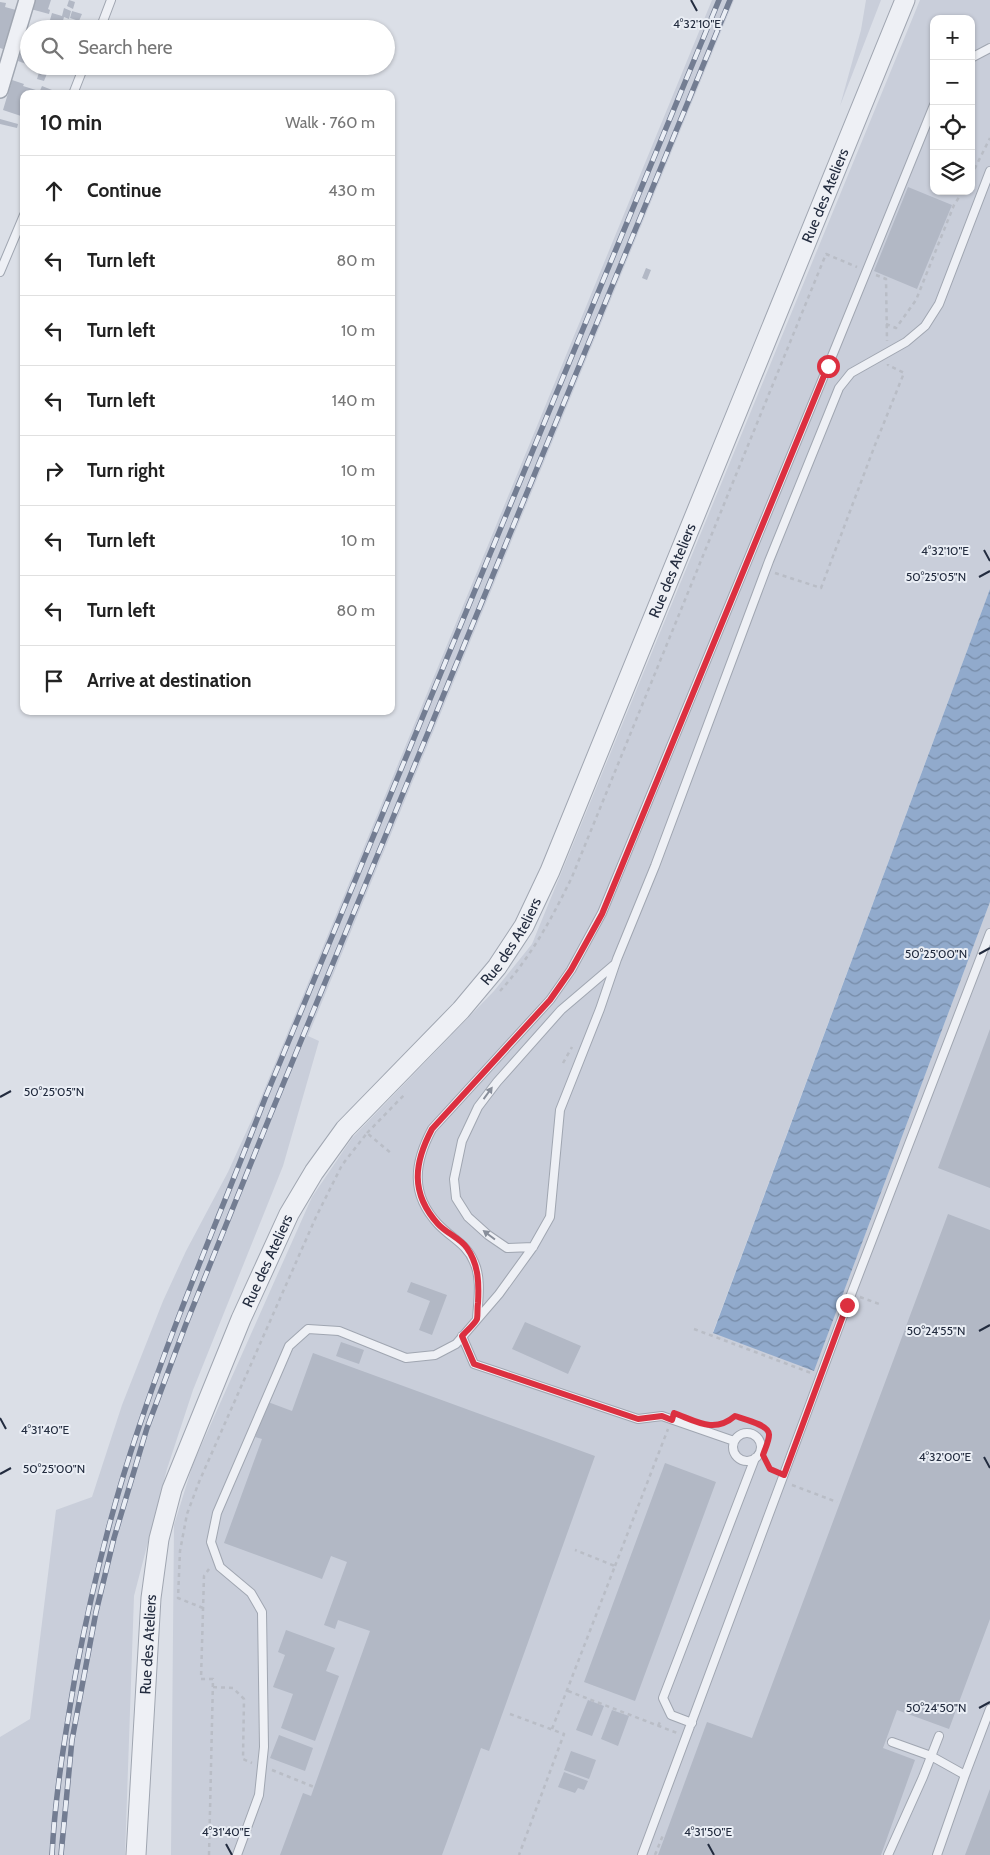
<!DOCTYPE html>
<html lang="en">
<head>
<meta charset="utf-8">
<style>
  body { margin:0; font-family:Cabin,sans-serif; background:#f6f6f6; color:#222 }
  .controls { position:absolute; right:15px; top:15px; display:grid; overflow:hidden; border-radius:10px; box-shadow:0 1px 4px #0004 }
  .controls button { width:45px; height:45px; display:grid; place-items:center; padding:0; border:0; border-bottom:1px solid #e0e0e0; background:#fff; color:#222; font:25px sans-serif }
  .stop { position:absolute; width:15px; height:15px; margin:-11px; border:4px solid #dc3040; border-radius:50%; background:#fff }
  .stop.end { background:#dc3040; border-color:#fff; box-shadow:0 1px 5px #0008 }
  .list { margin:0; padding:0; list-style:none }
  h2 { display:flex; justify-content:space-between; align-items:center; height:65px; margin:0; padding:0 20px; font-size:21px }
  h2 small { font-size:16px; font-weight:400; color:#767676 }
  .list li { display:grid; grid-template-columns:32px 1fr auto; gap:15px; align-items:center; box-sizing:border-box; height:70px; padding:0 20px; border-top:1px solid #e0e0e0 }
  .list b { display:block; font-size:19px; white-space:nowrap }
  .list em { font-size:16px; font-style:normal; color:#767676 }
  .icon { flex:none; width:28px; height:28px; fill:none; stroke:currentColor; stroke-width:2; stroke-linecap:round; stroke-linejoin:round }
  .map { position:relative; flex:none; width:990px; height:1855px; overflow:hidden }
  .search { position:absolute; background:#fff; box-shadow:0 1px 4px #0004; left:20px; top:20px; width:375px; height:55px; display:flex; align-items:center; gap:12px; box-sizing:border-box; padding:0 18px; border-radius:28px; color:#767676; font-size:19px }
  .panel { position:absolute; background:#fff; box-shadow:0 1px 4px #0004; left:20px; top:90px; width:375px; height:625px; border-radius:10px }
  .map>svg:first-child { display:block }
  .built { fill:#c9ceda; fill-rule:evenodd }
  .water { fill:url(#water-waves) }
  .building { fill:#b2b8c5 }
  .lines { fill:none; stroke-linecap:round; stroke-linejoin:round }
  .service-casing { stroke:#a0a6b1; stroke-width:10 }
  .minor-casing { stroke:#a0a6b1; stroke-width:18 }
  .tertiary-casing { stroke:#a0a6b1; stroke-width:21 }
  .path { stroke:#b9bdc6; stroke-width:2.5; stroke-dasharray:4 4; stroke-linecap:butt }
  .service { stroke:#eef0f5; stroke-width:8 }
  .minor { stroke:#eef0f5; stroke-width:15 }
  .tertiary { stroke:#eef0f5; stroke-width:19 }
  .rail-casing { stroke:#737d92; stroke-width:5.5 }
  .rail { stroke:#eaeef5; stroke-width:4; stroke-dasharray:11; stroke-linecap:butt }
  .oneway { fill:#888e9a }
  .route { stroke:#dc3040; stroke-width:6 }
  .ticks { fill:none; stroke:#232c3f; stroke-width:2 }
  .labels { text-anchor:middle; stroke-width:4; stroke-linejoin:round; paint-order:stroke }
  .street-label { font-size:15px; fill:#232c3f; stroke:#eaeef5 }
  .ticks-label { font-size:12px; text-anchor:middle; fill:#232c3f; stroke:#eaeef5; stroke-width:4; stroke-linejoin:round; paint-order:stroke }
</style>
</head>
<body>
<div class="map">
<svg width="990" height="1855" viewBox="0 0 990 1855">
  <defs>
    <pattern id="water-waves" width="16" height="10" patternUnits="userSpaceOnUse" patternTransform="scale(1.25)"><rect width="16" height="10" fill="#91aacc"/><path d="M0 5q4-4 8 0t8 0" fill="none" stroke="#768ba7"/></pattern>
  </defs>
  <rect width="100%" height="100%" fill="#dbdfe7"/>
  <path class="built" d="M712,0H734L308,1036L319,1041L283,1166L193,1390L167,1469L134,1596L125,1855H0V1737L30,1719L56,1510L92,1497L122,1405L163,1301L186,1251L228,1172L253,1117Z
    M866,0H881L840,106L861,30Z
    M920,0H990V589L713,1332L814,1370L990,902V1855H171L174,1525L193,1464L312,1197L352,1138L494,991L532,944ZM934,19H971V191H934Z"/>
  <path class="water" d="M990,589V902L814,1371L713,1333Z"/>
  <path class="building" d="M29,0H51L48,9L50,10L49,14L27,8Z
    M69,0L75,2L73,9L67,6Z
    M0,2L6,3L5,7L16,10L3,49L0,48Z
    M64,8L71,11L69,19L64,17L62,24L50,20L52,13L62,16Z
    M72,11L82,14L79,21L70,18Z
    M23,45L29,47V65L18,61Z
    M35,66H50L44,81L37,79L40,69L44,70Z
    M12,80L24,84L23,86L39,91L38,94H24V117L3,110Z
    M42,86L52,90L50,94L39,93Z
    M0,119L18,124L17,128L0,124Z
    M908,187L952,205L917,289L874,271Z
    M646,268L651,270L647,280L642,278Z
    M990,1029V1188L938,1168Z
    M948,1214L990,1230V1619L949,1729L897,1710L883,1748L915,1760L881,1855H658L707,1722L752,1738Z
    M411,1282L447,1295L432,1335L419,1330L430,1301L407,1292Z
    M525,1322L581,1346L568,1374L512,1349Z
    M341,1342L364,1350L359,1364L336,1356Z
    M313,1353L595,1456L489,1751L481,1748L442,1855H280L303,1793L311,1796L370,1631L338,1620L335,1629L324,1625L347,1562L331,1556L322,1579L224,1543L262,1439L255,1437L268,1402L292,1411Z
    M665,1463L716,1482L635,1701L584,1682Z
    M286,1630L335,1648L326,1671L339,1676L315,1741L281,1728L293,1694L273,1687L285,1655L278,1652Z
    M588,1700L604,1706L592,1736L576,1730Z
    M612,1710L629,1716L618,1746L601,1739Z
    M279,1735L313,1748L305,1771L270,1758Z
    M571,1751L596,1760L589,1779L564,1770Z
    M564,1772L588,1781L584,1790L578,1788L575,1793L558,1787Z
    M990,1789V1855H965Z"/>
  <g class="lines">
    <g class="service-casing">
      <path id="service" d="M100,29L111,0
        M971,58L990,48
        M73,94L84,66
        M0,272L24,215
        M533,1247L507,1248L488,1235L468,1217L456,1198L454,1179L462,1141L478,1107L497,1082L561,1010L615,964
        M477,1319C478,1301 482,1279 474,1262C467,1244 451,1238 438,1224C410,1194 414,1163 432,1129L550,1000L571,970L602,913L828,366L934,105
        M462,1336L474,1364L638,1419L662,1416L734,1441
        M733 1447a14 14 0 1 1 28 0a14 14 0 1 1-28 0Z
        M692,1723L671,1715L663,1698L755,1458
        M892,1742L931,1756L965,1775L937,1855
        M965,1775L990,1709
        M237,1855L259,1795L264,1747L262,1612L251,1593L220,1567L211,1542L217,1513L289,1346L308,1329L339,1331L406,1358L435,1355L456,1344L499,1294L533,1247L550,1217L560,1110L600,1009L617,959L655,866L769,561L839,388L851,373L906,342L925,326L939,304L990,171
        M642,1855L847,1305L990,933
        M888,1855L923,1777L939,1736"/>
    </g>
    <g class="minor-casing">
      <path id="minor" d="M0,90L27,0"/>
    </g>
    <g class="tertiary-casing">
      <g id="tertiary">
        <path id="s1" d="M136,1855L151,1598L159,1539L172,1489L241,1319L289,1214L314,1172L345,1129L461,1010L497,967L524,926L550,871L905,0"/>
      </g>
    </g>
    <path class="path" d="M971,176L990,138
      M876,275L886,279L887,341
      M886,324L896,328L916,300L954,205L963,191
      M775,573L821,588L875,445L904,373L888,365V364
      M500,991C531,957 552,918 572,877L826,254L857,267
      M563,1063L572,1047
      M367,1133L405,1094
      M860,1297L882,1305
      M694,1329L811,1373
      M722,1425L735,1417C744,1420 770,1425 769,1436C769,1441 766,1447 764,1452
      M766,1462L769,1469L776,1471
      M792,1485L837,1502
      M615,1566L668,1429
      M203,1608L178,1598L180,1551L187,1514L199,1482L316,1217L342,1165L367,1133L392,1154
      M213,1687L233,1688L244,1699L243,1759L252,1763
      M568,1691L677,1733
      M510,1714L564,1734L519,1855
      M658,1726L661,1720
      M552,1729L615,1566L575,1550
      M272,1770L314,1787
      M209,1855L213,1679H201L204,1576L209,1569
      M655,1855L663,1835"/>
    <use href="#service" class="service"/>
    <use href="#minor" class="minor"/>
    <use href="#tertiary" class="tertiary"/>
    <g class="rail-casing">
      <path id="rail" d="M52,1855C55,1795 65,1736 75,1677C91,1592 111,1509 139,1427C176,1315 224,1206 266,1096L719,0
        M61,1855L72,1740L96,1612L114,1538L147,1428L186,1324L270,1116L730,0"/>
    </g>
    <use href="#rail" class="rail"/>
  </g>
  <defs><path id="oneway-solid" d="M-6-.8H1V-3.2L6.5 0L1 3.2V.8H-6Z" transform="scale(1.25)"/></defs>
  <g class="oneway">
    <use href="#oneway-solid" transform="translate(488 1093) rotate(-54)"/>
    <use href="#oneway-solid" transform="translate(489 1235) rotate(-143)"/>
  </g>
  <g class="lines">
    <path class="route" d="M828,366L602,914L571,970L550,1000L432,1129C414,1163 410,1193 438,1224C446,1233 460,1238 467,1248C479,1265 479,1284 478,1303C477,1308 478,1314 477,1319C474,1325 466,1331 462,1336L474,1364L638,1419L662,1416L672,1420L674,1413C696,1421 714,1434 735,1416C744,1419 770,1425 769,1435C769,1441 765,1449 763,1455L770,1469L784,1475L847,1305"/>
  </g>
  <path class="ticks" d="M691,0L697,11M984,550L990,561M979,577L990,571M979,954L990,948M0,1097L11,1091M979,1331L990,1325M0,1418L6,1429M984,1457L990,1468M0,1474L11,1468M979,1708L990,1702M226,1844L232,1855M708,1844L714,1855"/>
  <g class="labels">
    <g class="street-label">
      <text dy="5" stroke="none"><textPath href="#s1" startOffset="1831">Rue des Ateliers</textPath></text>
      <text dy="5" stroke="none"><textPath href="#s1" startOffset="1426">Rue des Ateliers</textPath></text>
      <text dy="5" stroke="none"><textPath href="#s1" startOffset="1021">Rue des Ateliers</textPath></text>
      <text dy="5" stroke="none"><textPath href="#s1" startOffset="616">Rue des Ateliers</textPath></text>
      <text dy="5" stroke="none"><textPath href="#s1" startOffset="211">Rue des Ateliers</textPath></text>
    </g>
  </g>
  <g class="ticks-label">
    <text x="697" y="28">4°32'10"E</text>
    <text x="945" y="555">4°32'10"E</text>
    <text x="936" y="581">50°25'05"N</text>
    <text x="936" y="958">50°25'00"N</text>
    <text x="54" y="1096">50°25'05"N</text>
    <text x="936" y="1335">50°24'55"N</text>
    <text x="45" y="1434">4°31'40"E</text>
    <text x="945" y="1461">4°32'00"E</text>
    <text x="54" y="1473">50°25'00"N</text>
    <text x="936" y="1712">50°24'50"N</text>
    <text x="226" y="1836">4°31'40"E</text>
    <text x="708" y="1836">4°31'50"E</text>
  </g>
</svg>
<div class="controls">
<button>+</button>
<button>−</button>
<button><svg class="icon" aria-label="locate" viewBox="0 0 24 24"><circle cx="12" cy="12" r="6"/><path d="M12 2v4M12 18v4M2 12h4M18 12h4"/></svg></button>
<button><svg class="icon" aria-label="layers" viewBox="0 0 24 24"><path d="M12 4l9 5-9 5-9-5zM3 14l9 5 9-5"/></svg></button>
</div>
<div class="stop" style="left:828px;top:366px"></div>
<div class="stop end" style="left:847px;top:1305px"></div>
<div class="search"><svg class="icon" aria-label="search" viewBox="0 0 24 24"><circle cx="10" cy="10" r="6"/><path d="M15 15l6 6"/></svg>Search here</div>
<section class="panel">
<h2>10 min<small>Walk · 760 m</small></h2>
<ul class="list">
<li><svg class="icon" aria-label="ahead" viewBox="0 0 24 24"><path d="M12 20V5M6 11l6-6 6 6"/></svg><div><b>Continue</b></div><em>430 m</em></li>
<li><svg class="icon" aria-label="left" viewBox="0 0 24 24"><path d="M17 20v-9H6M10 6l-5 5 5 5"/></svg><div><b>Turn left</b></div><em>80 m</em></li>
<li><svg class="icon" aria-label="left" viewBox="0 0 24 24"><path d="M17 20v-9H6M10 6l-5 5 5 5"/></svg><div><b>Turn left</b></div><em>10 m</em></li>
<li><svg class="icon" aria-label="left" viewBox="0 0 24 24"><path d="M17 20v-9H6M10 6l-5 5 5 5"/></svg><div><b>Turn left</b></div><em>140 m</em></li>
<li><svg class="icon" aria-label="right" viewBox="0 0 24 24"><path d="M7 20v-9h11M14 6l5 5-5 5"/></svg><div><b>Turn right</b></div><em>10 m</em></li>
<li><svg class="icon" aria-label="left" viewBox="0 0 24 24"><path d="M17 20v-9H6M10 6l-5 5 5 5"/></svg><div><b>Turn left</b></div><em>10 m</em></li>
<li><svg class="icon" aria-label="left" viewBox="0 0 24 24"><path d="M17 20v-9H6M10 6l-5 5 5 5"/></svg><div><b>Turn left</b></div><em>80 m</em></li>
<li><svg class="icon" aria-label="arrive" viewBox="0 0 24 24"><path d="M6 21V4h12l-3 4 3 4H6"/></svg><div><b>Arrive at destination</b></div></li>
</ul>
</section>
</div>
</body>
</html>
